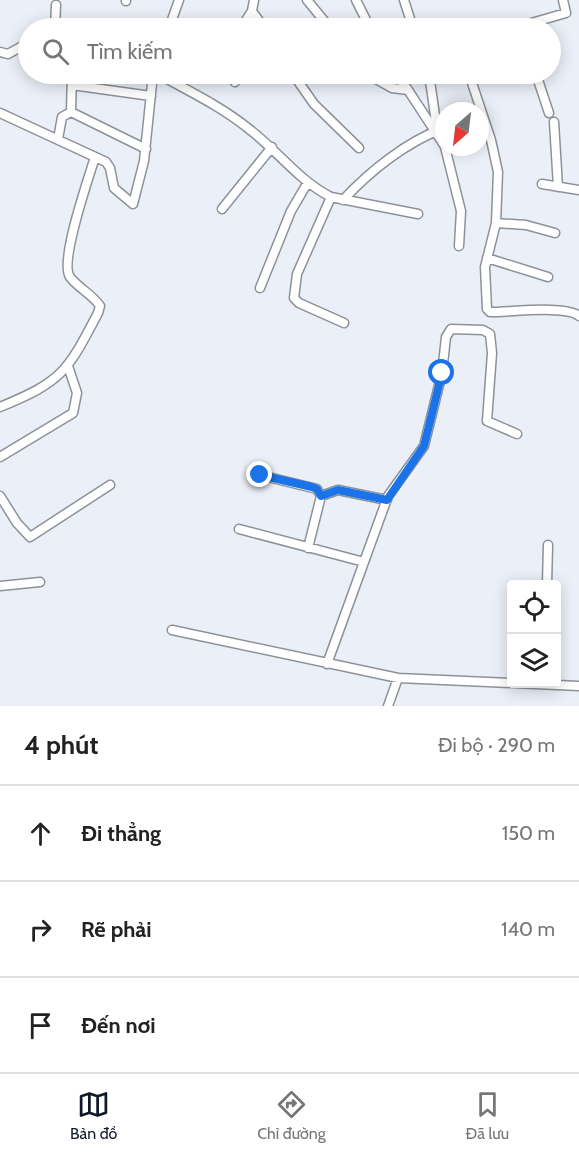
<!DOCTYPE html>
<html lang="vi">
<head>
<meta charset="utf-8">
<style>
  body { margin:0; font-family:Cabin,sans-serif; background:#f2f2f2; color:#222 }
  .controls { position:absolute; right:18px; bottom:18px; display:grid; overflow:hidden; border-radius:6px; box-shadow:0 3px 15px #0003 }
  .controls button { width:54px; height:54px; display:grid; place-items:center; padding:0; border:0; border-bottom:2px solid #e0e0e0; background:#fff; color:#222; font:30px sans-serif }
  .compass { position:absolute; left:435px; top:102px; width:54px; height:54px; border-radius:50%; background:#fff; box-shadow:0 3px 15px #0003; rotate:208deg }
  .stop { position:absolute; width:18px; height:18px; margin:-14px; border:4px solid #1a73e8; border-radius:50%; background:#fff }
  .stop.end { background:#1a73e8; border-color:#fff; box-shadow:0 2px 6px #0008 }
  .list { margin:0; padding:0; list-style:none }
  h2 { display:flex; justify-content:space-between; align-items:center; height:78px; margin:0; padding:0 24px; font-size:26px }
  h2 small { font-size:20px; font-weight:400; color:#767676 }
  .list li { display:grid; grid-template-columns:39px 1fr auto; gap:18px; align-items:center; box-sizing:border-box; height:96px; padding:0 24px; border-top:2px solid #e0e0e0 }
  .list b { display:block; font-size:22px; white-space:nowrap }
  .list em { font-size:20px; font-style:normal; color:#767676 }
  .icon { flex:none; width:33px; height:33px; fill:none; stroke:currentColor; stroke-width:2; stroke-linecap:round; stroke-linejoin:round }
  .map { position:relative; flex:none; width:579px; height:706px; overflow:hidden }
  .search { position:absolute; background:#fff; box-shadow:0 3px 15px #0003; left:18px; right:18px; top:18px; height:66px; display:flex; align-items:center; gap:15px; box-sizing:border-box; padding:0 21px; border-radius:33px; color:#767676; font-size:22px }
  .sheet { height:366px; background:#fff }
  nav { display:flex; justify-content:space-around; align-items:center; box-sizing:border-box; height:84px; border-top:2px solid #e0e0e0; background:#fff; font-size:16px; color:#767676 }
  nav a { display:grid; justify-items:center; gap:3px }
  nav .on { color:#111827 }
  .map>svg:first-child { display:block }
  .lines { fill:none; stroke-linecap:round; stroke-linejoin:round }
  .minor-casing { stroke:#8d9198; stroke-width:11 }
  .minor { stroke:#fff; stroke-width:8 }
  .route { stroke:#1a73e8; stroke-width:8 }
</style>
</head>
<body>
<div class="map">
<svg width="579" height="706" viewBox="0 0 579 706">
  <rect width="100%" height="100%" fill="#ebeff7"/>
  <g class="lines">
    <g class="minor-casing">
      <path id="minor" d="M307,0L330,28
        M356,0L370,28
        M404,0L413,28
        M126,1V0
        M252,11L264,28
        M55,28L56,5
        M169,28L179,0
        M241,28L252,11L254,0
        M514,28L566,13L563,0
        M0,52L8,54L28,43
        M158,74C189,91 222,107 249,129C277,150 299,181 331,197L297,274L294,298L299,303L344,323
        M232,74L235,82
        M293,74L314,104L359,148
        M367,74L392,88L408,90L444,145
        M396,74L408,90
        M429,74L437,129
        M469,74L491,140L498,172L496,223L485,267L487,309L490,312C510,312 567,305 579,316
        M536,74L549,113
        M72,85L151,96
        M71,112L72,74
        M0,113L106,162L110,168L114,188L133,204L144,161L153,74
        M554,122L558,187
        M58,139L62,117L71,112L146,149
        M445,147L461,211L459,246
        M542,184L579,190
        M331,197L418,214
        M343,200C370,171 406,142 444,128
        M222,209L272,147
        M496,223L526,225L555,233
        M487,258L548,277
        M260,288L291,211L308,182
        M0,407C63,381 67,372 98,313L100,306C92,294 78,288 70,277C59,262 89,177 95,157
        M0,457L73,413L77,393L68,366
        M260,475L317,489L321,496L308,548
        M0,496L17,523L30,537L110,485
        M321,496L338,490L387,500
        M239,529L364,562
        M547,584L548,545
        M0,586L40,582
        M172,630L398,678L579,686
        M327,664L388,496L424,446L442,373L446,337L451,329L483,330L490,334L492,353L487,421L517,434
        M388,706L398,678"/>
    </g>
    <use href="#minor" class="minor"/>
  </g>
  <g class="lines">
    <path class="route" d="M260,475L312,487L317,489L321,496L338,490L387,500L424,446L442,373"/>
  </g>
</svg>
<div class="controls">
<button><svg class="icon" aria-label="locate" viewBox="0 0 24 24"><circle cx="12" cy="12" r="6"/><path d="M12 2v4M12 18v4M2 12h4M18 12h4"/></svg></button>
<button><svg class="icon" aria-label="layers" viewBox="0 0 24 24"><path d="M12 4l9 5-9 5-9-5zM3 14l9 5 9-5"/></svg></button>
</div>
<svg class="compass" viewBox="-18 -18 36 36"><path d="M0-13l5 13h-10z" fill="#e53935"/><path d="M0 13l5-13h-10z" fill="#767676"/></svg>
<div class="stop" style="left:442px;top:373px"></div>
<div class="stop end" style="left:260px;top:475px"></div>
<div class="search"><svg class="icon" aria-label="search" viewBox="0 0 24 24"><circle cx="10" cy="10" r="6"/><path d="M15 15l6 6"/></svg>Tìm kiếm</div>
</div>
<section class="sheet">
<h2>4 phút<small>Đi bộ · 290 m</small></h2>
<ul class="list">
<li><svg class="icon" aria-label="ahead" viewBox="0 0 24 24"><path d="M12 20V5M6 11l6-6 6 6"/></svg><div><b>Đi thẳng</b></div><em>150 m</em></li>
<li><svg class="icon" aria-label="right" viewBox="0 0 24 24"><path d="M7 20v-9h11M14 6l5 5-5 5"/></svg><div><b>Rẽ phải</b></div><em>140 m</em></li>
<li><svg class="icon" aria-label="arrive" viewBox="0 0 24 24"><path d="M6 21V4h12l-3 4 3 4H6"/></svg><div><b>Đến nơi</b></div></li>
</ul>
</section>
<nav>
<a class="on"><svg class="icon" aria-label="map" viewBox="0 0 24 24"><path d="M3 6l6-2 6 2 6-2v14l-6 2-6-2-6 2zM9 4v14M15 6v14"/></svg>Bản đồ</a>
<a><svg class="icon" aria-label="directions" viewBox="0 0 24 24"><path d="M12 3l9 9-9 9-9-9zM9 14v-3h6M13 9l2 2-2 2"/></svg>Chỉ đường</a>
<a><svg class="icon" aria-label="saved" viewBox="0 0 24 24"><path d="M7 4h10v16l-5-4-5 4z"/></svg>Đã lưu</a>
</nav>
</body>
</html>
